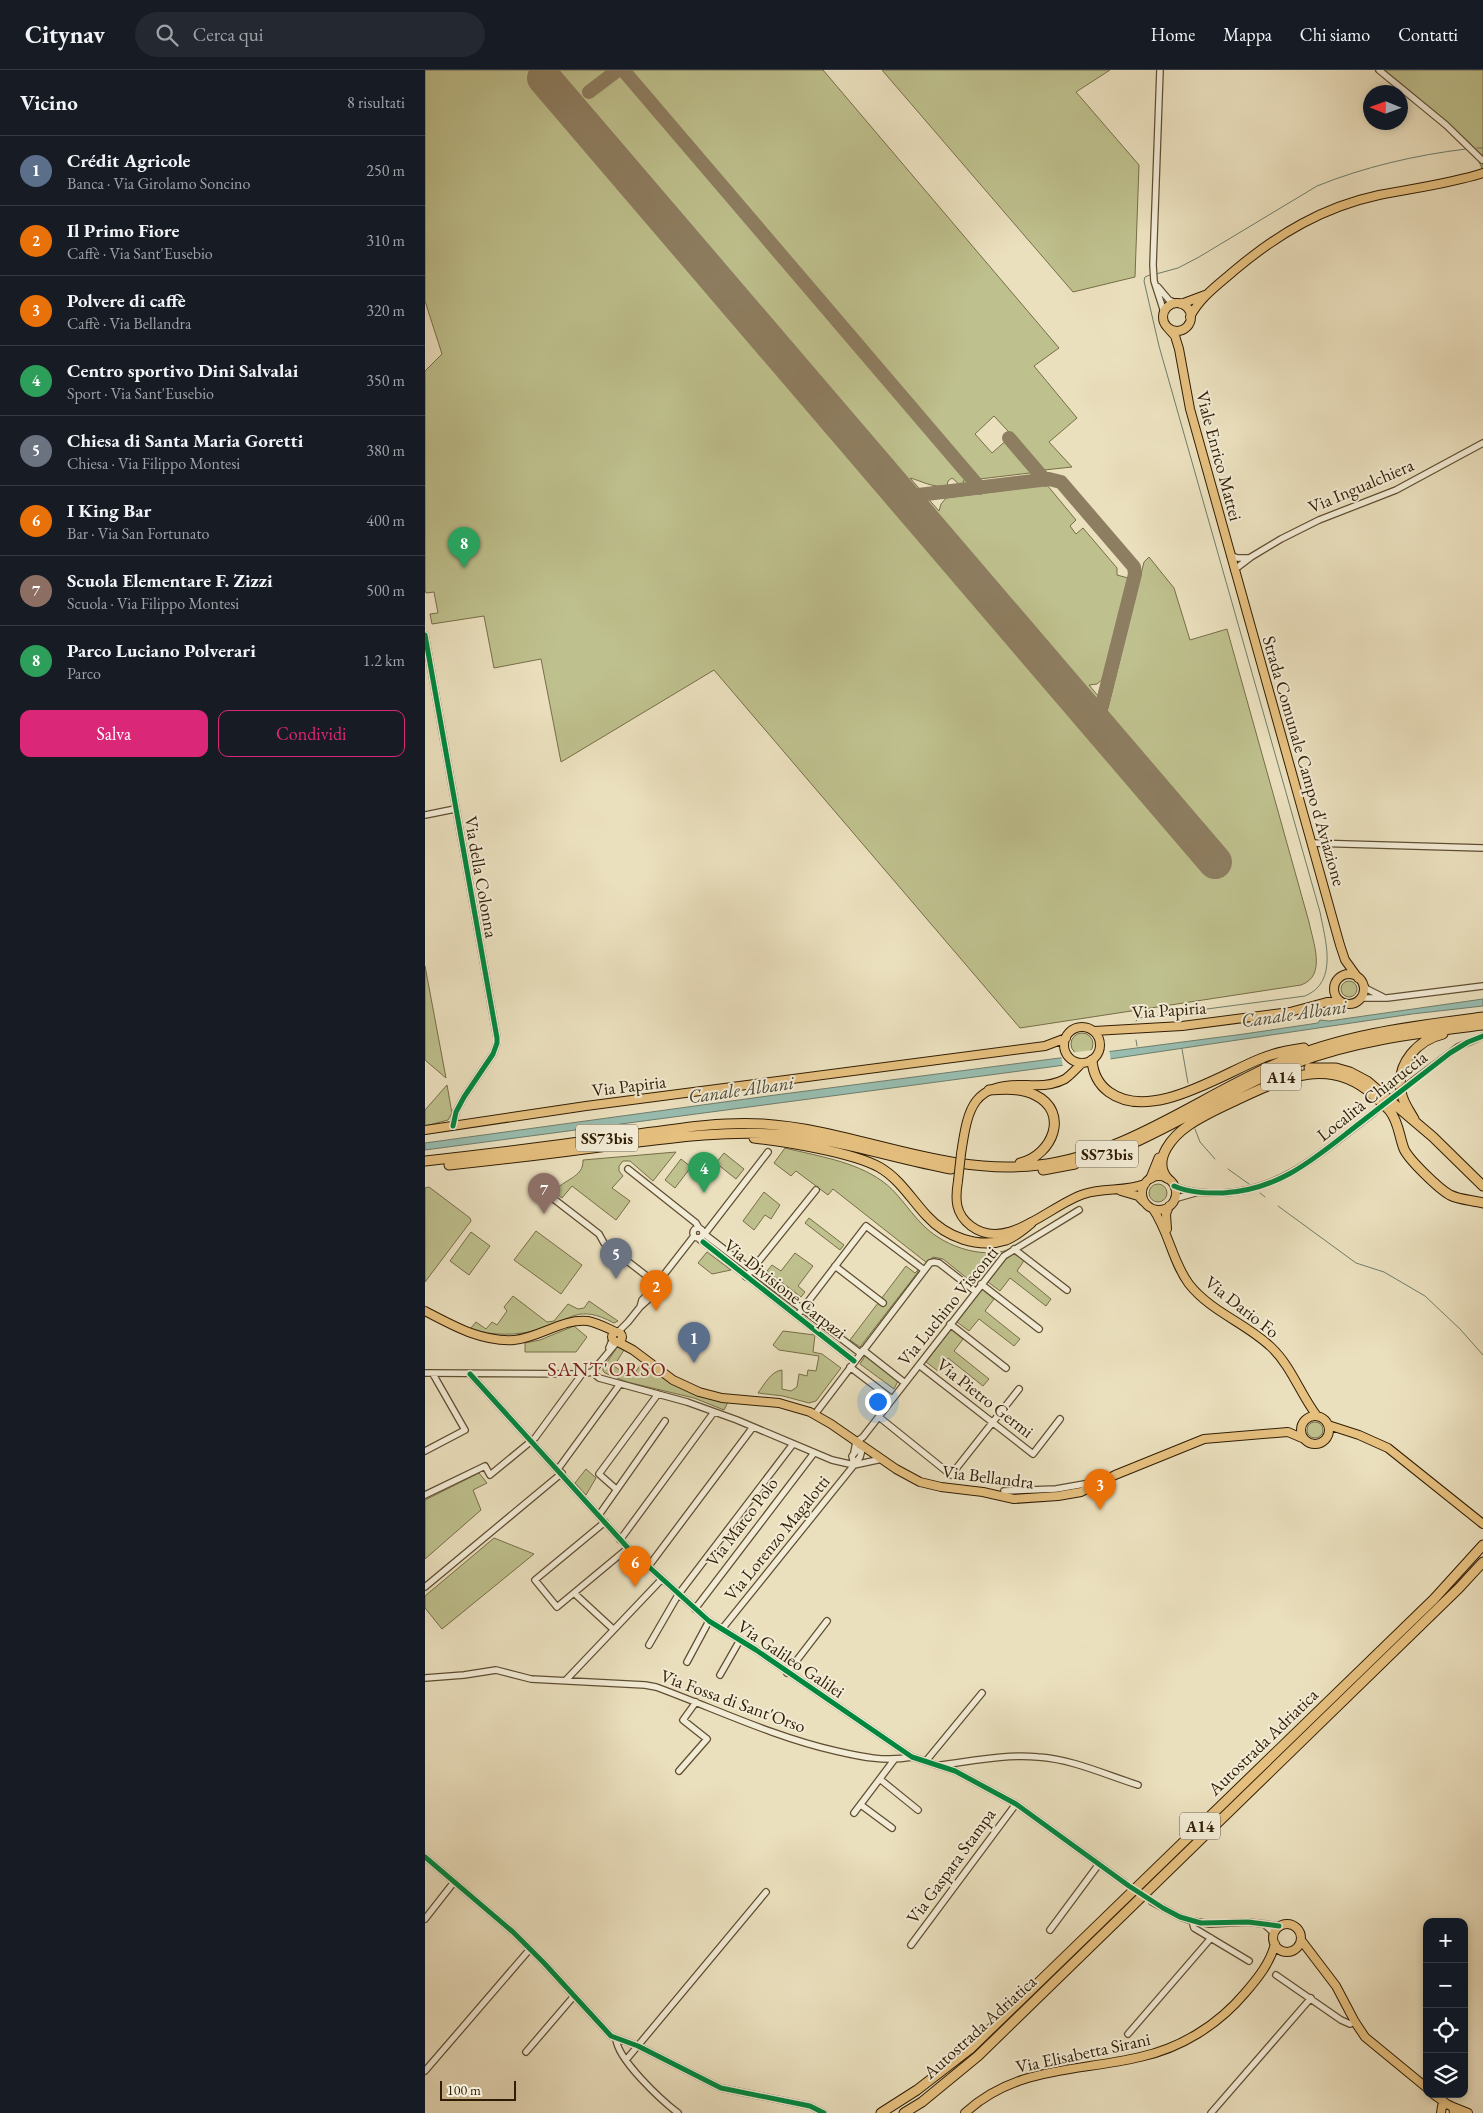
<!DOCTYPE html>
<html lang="it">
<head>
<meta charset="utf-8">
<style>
  body { margin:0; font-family:"EB Garamond",serif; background:#242831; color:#f1f3f6 }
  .controls { position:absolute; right:15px; bottom:15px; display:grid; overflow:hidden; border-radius:10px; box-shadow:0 2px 8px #0003 }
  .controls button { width:45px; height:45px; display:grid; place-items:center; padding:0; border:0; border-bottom:1px solid #363941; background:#171b24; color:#f1f3f6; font:25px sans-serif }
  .compass { position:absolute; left:938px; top:15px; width:45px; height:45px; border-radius:50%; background:#171b24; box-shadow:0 2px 8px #0003; rotate:271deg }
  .scale { position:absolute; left:15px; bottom:12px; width:76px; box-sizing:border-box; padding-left:5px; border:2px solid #301d04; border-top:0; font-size:14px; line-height:18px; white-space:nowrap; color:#301d04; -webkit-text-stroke:4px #f2ebd5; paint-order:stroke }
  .you { position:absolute; left:452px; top:1331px; width:18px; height:18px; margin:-12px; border:4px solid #fff; border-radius:50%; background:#1a73e8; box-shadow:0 0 0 8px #1a73e833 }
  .badge { display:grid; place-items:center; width:32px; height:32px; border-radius:50%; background:#db2777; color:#fff; font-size:16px; font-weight:700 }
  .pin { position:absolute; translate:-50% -41px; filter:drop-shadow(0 1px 2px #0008) }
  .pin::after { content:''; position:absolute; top:26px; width:18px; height:15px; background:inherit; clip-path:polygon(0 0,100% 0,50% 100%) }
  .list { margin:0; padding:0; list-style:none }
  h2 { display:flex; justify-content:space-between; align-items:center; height:65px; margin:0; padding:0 20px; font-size:21px }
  h2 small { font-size:16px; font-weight:400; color:#9ea1a6 }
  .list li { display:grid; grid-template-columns:32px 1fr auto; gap:15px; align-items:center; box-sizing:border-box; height:70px; padding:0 20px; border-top:1px solid #363941 }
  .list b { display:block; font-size:19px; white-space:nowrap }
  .list p { margin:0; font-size:16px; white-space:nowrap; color:#9ea1a6 }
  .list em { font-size:16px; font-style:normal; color:#9ea1a6 }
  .actions { display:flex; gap:10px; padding:15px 20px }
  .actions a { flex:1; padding:11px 0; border:1px solid #db2777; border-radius:10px; text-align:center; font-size:18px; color:#db2777 }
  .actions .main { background:#db2777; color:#fff }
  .icon { flex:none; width:28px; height:28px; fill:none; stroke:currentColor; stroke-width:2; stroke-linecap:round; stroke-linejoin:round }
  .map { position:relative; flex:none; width:1058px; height:2043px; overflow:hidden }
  header { display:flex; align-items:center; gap:30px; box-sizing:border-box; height:70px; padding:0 25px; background:#171b24; border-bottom:1px solid #363941 }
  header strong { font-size:24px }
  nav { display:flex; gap:28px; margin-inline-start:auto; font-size:18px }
  .search { width:350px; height:45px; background:#242831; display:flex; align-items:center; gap:12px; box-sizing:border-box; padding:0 18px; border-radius:28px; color:#9ea1a6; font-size:19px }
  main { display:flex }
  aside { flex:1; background:#171b24 }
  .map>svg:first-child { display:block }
  .green { fill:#bec08d; stroke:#776e48 }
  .water { fill:#98bdb0; stroke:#6e7d6b }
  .pier { fill:#ebe0be }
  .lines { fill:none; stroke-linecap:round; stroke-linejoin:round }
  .stream { stroke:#6e7d6b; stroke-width:1 }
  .taxiway { stroke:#8e7e61; stroke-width:14 }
  .runway { stroke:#8e7e61; stroke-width:34 }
  .minor-tunnel { stroke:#c6b999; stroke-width:5.5; stroke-dasharray:5.5 3; stroke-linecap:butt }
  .minor-casing { stroke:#5f4e32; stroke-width:8 }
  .major-casing { stroke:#301d04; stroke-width:10 }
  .highway-casing { stroke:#301d04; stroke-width:11 }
  .minor { stroke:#f2ebd5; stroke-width:5.5 }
  .major { stroke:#e6c07f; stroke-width:8 }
  .highway { stroke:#e6c07f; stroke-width:9 }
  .minor-bridge-casing { stroke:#5f4e32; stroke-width:8; stroke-linecap:butt }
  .major-bridge-casing { stroke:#301d04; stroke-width:10; stroke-linecap:butt }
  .minor-bridge { stroke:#f2ebd5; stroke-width:5.5 }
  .major-bridge { stroke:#e6c07f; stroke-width:8 }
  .cycleway-casing { stroke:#f2ebd5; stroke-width:8 }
  .cycleway { stroke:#00873e; stroke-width:5 }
  .labels { text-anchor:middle; stroke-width:4; stroke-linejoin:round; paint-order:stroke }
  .shield { fill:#f2ebd5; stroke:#6a5b43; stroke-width:1 }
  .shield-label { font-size:16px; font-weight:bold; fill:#301d04 }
  .street-label { font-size:18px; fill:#301d04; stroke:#f2ebd5 }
  .water-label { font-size:19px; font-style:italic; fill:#4f4d38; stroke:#f2ebd5 }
  .quarter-label { font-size:20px; letter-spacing:1px; fill:#7a1f14; stroke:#f2ebd5 }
</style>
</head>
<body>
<header>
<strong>Citynav</strong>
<div class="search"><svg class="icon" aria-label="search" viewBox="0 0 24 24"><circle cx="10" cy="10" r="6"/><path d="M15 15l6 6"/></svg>Cerca qui</div>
<nav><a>Home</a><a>Mappa</a><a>Chi siamo</a><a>Contatti</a></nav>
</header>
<main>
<aside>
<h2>Vicino<small>8 risultati</small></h2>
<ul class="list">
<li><span class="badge" style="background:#5c6f8a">1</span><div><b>Crédit Agricole</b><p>Banca · Via Girolamo Soncino</p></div><em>250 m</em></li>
<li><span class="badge" style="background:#e8710a">2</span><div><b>Il Primo Fiore</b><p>Caffè · Via Sant'Eusebio</p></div><em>310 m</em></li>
<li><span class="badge" style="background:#e8710a">3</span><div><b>Polvere di caffè</b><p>Caffè · Via Bellandra</p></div><em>320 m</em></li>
<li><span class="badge" style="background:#2e9e5b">4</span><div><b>Centro sportivo Dini Salvalai</b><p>Sport · Via Sant'Eusebio</p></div><em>350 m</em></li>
<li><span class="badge" style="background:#6b7280">5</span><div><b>Chiesa di Santa Maria Goretti</b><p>Chiesa · Via Filippo Montesi</p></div><em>380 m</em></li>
<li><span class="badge" style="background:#e8710a">6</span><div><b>I King Bar</b><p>Bar · Via San Fortunato</p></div><em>400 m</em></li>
<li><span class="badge" style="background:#8d6e63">7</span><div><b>Scuola Elementare F. Zizzi</b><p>Scuola · Via Filippo Montesi</p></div><em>500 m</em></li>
<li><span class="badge" style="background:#2e9e5b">8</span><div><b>Parco Luciano Polverari</b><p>Parco</p></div><em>1.2 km</em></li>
</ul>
<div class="actions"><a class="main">Salva</a><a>Condividi</a></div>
</aside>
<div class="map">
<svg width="1058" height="2043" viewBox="0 0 1058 2043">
  <rect width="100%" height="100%" fill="#ebe0be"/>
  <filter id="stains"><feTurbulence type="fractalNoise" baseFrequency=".004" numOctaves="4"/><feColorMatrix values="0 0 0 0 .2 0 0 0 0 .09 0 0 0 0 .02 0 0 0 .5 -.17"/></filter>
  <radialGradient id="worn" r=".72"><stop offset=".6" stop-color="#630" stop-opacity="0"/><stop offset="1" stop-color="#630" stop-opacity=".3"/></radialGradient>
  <path class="green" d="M0,0H398L634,278L609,296L652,348L624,372L647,397L619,400L569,346L550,364L567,383L584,368L613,402L538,411L539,413L534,414L527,408L523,411L522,416C507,418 497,411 485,408L514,441L516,434L521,428L622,415L651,450L645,456L651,464L658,458L692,498V505L703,508L679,608L672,614L664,615L683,638L719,492L724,487L749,518L765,570L802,559L884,852C888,872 902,906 876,915L595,958L289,600L136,692L116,589L69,598L59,546L7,554L5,544L13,543L9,522L1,523L0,520V301L17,284L0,231Z
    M457,0H685L651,22L714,95L710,207L648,222Z
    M954,0H1058V103C1052,68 981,22 954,0Z
    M0,896L21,1008L0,990Z
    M916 919a8 8 0 1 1 16 0a8 8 0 1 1-16 0Z
    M646 974a11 11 0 1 1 22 0a11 11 0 1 1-22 0Z
    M22,1015L27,1043L23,1050L0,1056V1040Z
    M360,1078C392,1086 429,1091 457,1111C472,1121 483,1140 496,1153C516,1175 554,1189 583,1180L571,1190L567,1188L548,1213L518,1189L508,1187L502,1193L408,1119L403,1125L371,1101L366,1106L349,1093Z
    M251,1082L228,1111L205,1091H198L194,1096V1101L198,1106L187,1118L205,1131L191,1150L147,1116L137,1128L129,1122C138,1109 159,1108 158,1090Z
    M299,1083L319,1099L311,1109L291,1093Z
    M256,1089L266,1097L250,1118L240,1110Z
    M724 1123a9 9 0 1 1 18 0a9 9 0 1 1-18 0Z
    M4,1117L45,1148L46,1151L0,1212V1118Z
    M339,1122L355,1135L346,1149L340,1145L329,1160L318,1151Z
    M384,1148L419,1175L415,1180L380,1153Z
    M111,1161L157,1195L136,1224L89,1190Z
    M46,1162L65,1176L44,1205L25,1191Z
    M591,1181L600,1189L592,1201L626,1229L621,1236L585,1208L575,1221L563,1212L582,1187Z
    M282,1182L306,1200L287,1204L273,1193Z
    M370,1183L388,1196L373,1216L380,1222L376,1227L342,1201L347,1195L356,1201Z
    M481,1196L490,1203L493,1200V1202L435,1277L425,1270Z
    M557,1219L569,1229L560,1241L595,1269L589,1276L554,1249L544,1261L532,1252Z
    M88,1226L122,1252L129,1251L143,1234L153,1239L159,1238L164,1231L193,1251L189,1253C153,1234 148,1249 115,1259C93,1266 68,1266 45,1259L51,1252L61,1259L67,1252L72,1255L82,1241L79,1237Z
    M149,1256L162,1267L151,1282H100V1273L115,1270Z
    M526,1259L538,1269L529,1281L564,1309L558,1316L523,1288L513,1301L501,1292Z
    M358,1261L390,1265L388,1282L397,1284L416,1298L391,1331L384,1333L358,1326L333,1323C339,1315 346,1301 357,1300V1319L366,1321L372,1317L374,1304L382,1306L383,1300L391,1301L394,1286L354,1280L348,1275Z
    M193,1276L199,1280L189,1296L206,1308L217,1293C243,1312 270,1328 303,1332L299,1340L269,1328L202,1312L180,1303L178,1301V1298Z
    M440,1286L473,1311L469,1319L435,1294Z
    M882 1360a8 8 0 1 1 16 0a8 8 0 1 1-16 0Z
    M161,1399L171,1408L161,1425L150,1413Z
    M54,1403L62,1413L48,1420L56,1440L0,1489V1430Z
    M69,1468L109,1484L17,1559L0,1538V1526Z"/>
  <path class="water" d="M1058,929V936L987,944L685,989L0,1080V1073L343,1026L819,964L893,953L895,950L904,951Z"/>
  <path class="pier" d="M684,978L686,992L638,998L636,984Z"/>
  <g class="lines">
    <path class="stream" d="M1052,78H1058
      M731,204L753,198L774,187L892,116C939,97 991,85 1041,79
      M711,951L714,948L880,926C914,912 900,869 895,842L734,276L719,211L720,207L727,204
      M711,970L712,976
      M757,979L763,1013
      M770,1059L775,1072L790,1089
      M803,1099L824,1114
      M835,1123L840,1127
      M853,1136L931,1193L959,1202L1000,1226L1035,1259L1058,1285"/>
    <path class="taxiway" d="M198,0L555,418
      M164,22L193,0
      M584,368L620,410
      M477,427L624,409L636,412L709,497L710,504L672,655"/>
    <path class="runway" d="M119,8L790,792"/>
    <path class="minor-tunnel" d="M700,1813L727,1832"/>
    <g class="minor-casing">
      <path id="minor" d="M735,0L728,195L729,211L738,239V245
        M954,0L1021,55L1057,90
        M733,217L744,230L753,234
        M805,485L812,488H824
        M809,500L826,487L856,469L894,450L971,420L1058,373
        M0,565L72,968V973L68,984L39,1027L31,1042L28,1056
        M0,745L30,739
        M886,773L1058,778
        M937,913L942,919L958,927
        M936,928H962L1058,916
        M989,1010L1033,977L1058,966
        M343,1082L282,1161L278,1163L435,1283
        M203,1099L271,1153L274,1158
        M112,1116L174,1164L179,1173L232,1214
        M749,1116C765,1123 781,1123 798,1123C859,1120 901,1079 947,1044
        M749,1129L770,1123
        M268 1163a5 5 0 1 1 10 0a5 5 0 1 1-10 0Z
        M273,1168L429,1291
        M589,1179L642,1220
        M410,1196L458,1233
        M321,1207L391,1120
        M556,1214L614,1259
        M215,1237L226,1227L227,1220
        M372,1246L441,1156L499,1200
        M525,1254L581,1298
        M193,1262L203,1252L215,1237L217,1230L227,1220L269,1166
        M184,1278L188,1268
        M438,1280L480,1313
        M494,1295L608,1384L635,1349
        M425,1297L467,1329
        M167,1302L174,1308L262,1332L312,1350L407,1390L429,1395L457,1389
        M167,1302L192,1272
        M0,1303L157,1304L167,1302
        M45,1304L203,1478L284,1551L331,1580L487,1687L530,1701L591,1734L700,1813
        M390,1344L505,1193L509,1192L514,1193L550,1221
        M454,1347L526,1405L594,1319
        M0,1381L40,1360L8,1304
        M429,1382L431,1372L438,1367L579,1186L654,1140
        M429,1395L427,1386L432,1380
        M133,1399L195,1314
        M191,1419L174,1404L233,1324
        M579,1421L631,1419L665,1413
        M0,1425L60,1396L65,1405L110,1368L157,1304
        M174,1445L240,1351
        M180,1452L110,1510L132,1537L203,1478
        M195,1470L289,1342
        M223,1497L328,1357
        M0,1517L137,1403
        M149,1523L188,1559
        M270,1539L389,1383
        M297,1559L429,1395L435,1387L438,1376
        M224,1575L253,1525L368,1374
        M262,1592L284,1551
        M362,1603L402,1551
        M295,1605L315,1570
        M0,1608L39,1605L71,1600L106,1609L220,1615L231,1617C291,1639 349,1667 411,1681C437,1687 460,1692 487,1687
        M141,1610L236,1510
        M501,1691L557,1623
        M516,1695C548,1691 581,1684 613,1687C647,1689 681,1705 713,1715
        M254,1701L282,1669L258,1650L271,1632
        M456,1710L493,1740
        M436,1735L467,1758
        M429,1743L469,1690
        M0,1787L88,1862L119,1893L186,1966L213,1976L296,2018L385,2036L399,2043
        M727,1832L755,1847L767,1851L785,1854L823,1852L854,1856
        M0,1849L29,1812
        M767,1851L769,1858L824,1891
        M839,1854L849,1863
        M625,1860L674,1794
        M486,1875L591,1734
        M851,1905L916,1950L925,1954L930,1952
        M703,1964L786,1868
        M191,1969C193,1990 236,2030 253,2043
        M101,1982L149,1926
        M201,1990L341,1822
        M0,2001L105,1879
        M786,2043L886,1928"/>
    </g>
    <g class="major-casing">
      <path id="major" d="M738 247a14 14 0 1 1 28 0a14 14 0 1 1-28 0Z
        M756,234L780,225
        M765,247C775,227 794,214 810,200C853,164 898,137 954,125C989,118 1024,114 1058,103
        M742,257L750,266L754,279L765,339L915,875L920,890L933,908
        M909 919a15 15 0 1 1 30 0a15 15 0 1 1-30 0Z
        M639 975a18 18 0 1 1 36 0a18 18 0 1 1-36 0Z
        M669,961L757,956L865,942L902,932L914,931
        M0,1060L161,1036L620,976L641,968
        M536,1084C543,1036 548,1013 602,1015C615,1016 629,1015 640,1009C646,1005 651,999 657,993
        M717 1123a17 17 0 1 1 34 0a17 17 0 1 1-34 0Z
        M533,1111C530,1129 530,1144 546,1156C582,1183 626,1134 659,1124C679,1117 700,1122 720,1114
        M696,1121L713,1126L719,1132
        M728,1139C744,1162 747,1191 764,1214C786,1242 821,1253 846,1277C867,1297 875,1324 892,1346
        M742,1159L741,1144L744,1136
        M0,1241C29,1256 56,1272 89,1270C114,1268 138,1248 163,1251C173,1253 182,1258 191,1262
        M187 1267a5 5 0 1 1 10 0a5 5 0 1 1-10 0Z
        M193,1272L208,1280L248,1310L274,1322L297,1328L354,1333L385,1342L406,1354L471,1399L495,1412L516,1417L558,1422L589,1429L633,1426L656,1422L690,1405L779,1369L863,1362L877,1368
        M876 1360a14 14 0 1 1 28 0a14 14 0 1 1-28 0Z
        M903,1355L934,1365L963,1378L1058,1454
        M848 1868a14 14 0 1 1 28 0a14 14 0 1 1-28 0Z
        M876,1870L911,1916L930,1952L940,1967L1002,2018
        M1008,2024L1022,2034
        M1028,2037L1043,2043
        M540,2043C591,1996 652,2002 715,1987C756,1978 793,1955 820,1923C833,1908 845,1893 850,1874
        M1016,2043L1017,2036L1022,2034L1028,2037L1029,2043"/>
    </g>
    <g class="highway-casing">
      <path id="highway" d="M667,990C668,1004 673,1014 684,1022C725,1052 795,1005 835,989C849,983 864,980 879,978
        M884,998H911L925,1002L942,1011L1008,1067L1058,1116
        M564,1020C579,1019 596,1018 610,1025C645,1042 628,1085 595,1093
        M989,1049C984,1040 977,1031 976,1021C971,993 993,970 1018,964
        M329,1068C362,1072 426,1082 454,1097C475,1109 486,1129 502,1146C521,1167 553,1179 581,1170C591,1166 599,1159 606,1153
        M693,1080C754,1054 809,1017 871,993C931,970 995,963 1058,955
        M0,1091C64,1084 127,1076 191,1067C239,1061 289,1051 338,1054C432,1060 519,1107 614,1095C703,1084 775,1026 855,992C919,964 989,956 1058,947
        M24,1095C82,1089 139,1082 197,1074C247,1068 297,1061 347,1064C408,1067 466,1088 526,1099
        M618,1100L650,1094
        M726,1108L734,1088
        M742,1108C727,1089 748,1066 764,1055C780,1044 799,1036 818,1027C861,1007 906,987 948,1025C954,1030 960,1035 965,1041C974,1053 974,1066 979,1079C984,1090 1014,1119 1025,1125C1035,1130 1047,1130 1058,1133
        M456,2043L492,2020L545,1979L1009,1529L1058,1475
        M479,2043L497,2032L553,1986L1034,1518L1058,1492"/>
    </g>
    <use href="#minor" class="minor"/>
    <use href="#major" class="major"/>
    <use href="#highway" class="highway"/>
    <g class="minor-bridge-casing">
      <path id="minor-bridge" d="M947,1044L989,1010"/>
    </g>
    <g class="major-bridge-casing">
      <path id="major-bridge" d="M533,1111L536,1084"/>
    </g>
    <use href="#minor-bridge" class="minor-bridge"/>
    <use href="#major-bridge" class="major-bridge"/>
    <g class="cycleway-casing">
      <path id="cycleway" d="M0,565L72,968V973L68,984L39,1027L31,1042L28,1056
        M749,1116C765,1123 781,1123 798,1123C856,1120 891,1087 935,1053C965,1030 995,1006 1025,983L1043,972L1058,966
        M278,1172L429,1291
        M45,1304L203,1478L284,1551L331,1580L487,1687L530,1701L591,1734L704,1816L738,1838L755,1847L776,1853L823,1852L854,1856
        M0,1787L88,1862L119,1893L186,1966L213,1976L296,2018L385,2036L399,2043"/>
    </g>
    <use href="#cycleway" class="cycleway"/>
  </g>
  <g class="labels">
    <g class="shield">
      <rect x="836" y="993.5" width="40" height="27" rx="4"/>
      <rect x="151" y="1054.5" width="62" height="27" rx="4"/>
      <rect x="651" y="1070.5" width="62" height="27" rx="4"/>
      <rect x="755" y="1742.5" width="40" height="27" rx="4"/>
    </g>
    <g class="shield-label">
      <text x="856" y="1013">A14</text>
      <text x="182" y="1074">SS73bis</text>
      <text x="682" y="1090">SS73bis</text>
      <text x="775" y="1762">A14</text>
    </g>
    <g class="street-label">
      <text transform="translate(794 386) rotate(75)" y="6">Viale Enrico Mattei</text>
      <text transform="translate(936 416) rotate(-23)" y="6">Via Ingualchiera</text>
      <text transform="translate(879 691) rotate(74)" y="6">Strada Comunale Campo d'Aviazione</text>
      <text transform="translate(56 807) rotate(80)" y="6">Via della Colonna</text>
      <text transform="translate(744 940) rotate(-4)" y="6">Via Papiria</text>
      <text transform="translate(204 1016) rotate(-7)" y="6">Via Papiria</text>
      <text transform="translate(947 1026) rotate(-38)" y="6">Località Chiaruccia</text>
      <text transform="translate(360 1219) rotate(38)" y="6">Via Divisione Carpazi</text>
      <text transform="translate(523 1236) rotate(-51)" y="6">Via Luchino Visconti</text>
      <text transform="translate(817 1237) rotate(38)" y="6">Via Dario Fo</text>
      <text transform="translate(560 1328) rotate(38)" y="6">Via Pietro Germi</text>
      <text transform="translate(563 1407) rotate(7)" y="6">Via Bellandra</text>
      <text transform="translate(317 1452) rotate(-53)" y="6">Via Marco Polo</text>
      <text transform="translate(352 1468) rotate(-51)" y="6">Via Lorenzo Magalotti</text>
      <text transform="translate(366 1589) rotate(34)" y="6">Via Galileo Galilei</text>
      <text transform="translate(308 1631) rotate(20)" y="6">Via Fossa di Sant'Orso</text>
      <text transform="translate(838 1672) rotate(-44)" y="6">Autostrada Adriatica</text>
      <text transform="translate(526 1796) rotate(-54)" y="6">Via Gaspara Stampa</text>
      <text transform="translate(555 1957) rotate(-42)" y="6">Autostrada Adriatica</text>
      <text transform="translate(658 1983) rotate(-12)" y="6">Via Elisabetta Sirani</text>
    </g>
    <g class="water-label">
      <text transform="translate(869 943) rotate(-8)" y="7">Canale Albani</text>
      <text transform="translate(316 1019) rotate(-8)" y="7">Canale Albani</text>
    </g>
    <g class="quarter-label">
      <text x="182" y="1306">SANT'ORSO</text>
    </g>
  </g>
  <rect width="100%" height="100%" filter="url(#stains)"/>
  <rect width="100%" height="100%" fill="url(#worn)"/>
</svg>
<div class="controls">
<button>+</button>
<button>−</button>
<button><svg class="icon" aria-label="locate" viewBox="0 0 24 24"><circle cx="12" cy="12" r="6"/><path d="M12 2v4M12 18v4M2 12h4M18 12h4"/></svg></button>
<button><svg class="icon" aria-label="layers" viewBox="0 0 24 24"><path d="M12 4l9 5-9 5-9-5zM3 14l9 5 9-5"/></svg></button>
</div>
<svg class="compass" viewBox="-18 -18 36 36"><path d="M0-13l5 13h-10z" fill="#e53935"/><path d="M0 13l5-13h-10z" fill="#9ea1a6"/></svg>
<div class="scale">100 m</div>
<div class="you"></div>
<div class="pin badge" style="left:269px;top:1293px;background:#5c6f8a">1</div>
<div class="pin badge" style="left:231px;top:1241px;background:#e8710a">2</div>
<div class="pin badge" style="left:675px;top:1440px;background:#e8710a">3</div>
<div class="pin badge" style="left:279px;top:1123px;background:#2e9e5b">4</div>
<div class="pin badge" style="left:191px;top:1209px;background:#6b7280">5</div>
<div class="pin badge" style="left:210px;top:1517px;background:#e8710a">6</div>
<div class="pin badge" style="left:119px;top:1144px;background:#8d6e63">7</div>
<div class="pin badge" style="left:39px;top:498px;background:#2e9e5b">8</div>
</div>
</main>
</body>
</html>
